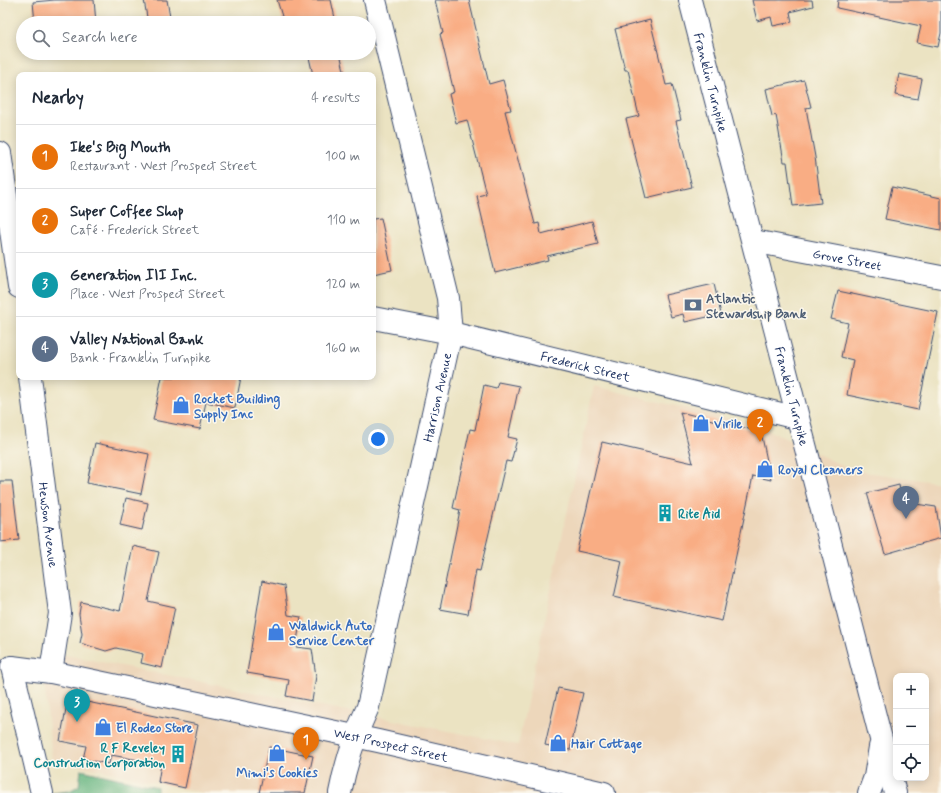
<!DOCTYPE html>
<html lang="en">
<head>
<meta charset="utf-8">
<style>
  body { margin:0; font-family:Mynerve,sans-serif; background:#f6f6f7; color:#1f2937 }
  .controls { position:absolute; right:12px; bottom:12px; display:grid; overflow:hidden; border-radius:8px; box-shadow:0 2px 10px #0003 }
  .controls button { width:36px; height:36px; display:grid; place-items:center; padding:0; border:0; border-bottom:1px solid #e0e1e3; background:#fff; color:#1f2937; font:20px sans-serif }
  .you { position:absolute; left:378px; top:439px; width:14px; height:14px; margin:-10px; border:3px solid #fff; border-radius:50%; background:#1a73e8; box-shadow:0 0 0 6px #1a73e833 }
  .badge { display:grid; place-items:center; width:26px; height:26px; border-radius:50%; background:#1f6fb2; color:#fff; font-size:13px; font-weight:700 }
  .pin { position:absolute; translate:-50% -33px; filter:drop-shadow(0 1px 2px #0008) }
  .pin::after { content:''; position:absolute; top:21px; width:14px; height:12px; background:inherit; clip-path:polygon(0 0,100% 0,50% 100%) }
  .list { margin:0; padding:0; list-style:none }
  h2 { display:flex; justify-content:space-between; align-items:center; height:52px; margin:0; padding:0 16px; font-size:17px }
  h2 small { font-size:13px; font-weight:400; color:#747a83 }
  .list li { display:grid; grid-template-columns:26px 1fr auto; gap:12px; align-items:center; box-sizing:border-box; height:64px; padding:0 16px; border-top:1px solid #e0e1e3 }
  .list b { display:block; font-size:15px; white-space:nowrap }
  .list p { margin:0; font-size:13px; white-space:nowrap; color:#747a83 }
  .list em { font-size:13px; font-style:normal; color:#747a83 }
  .icon { flex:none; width:22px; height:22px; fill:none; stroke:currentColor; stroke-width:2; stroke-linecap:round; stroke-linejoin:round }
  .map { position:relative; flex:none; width:941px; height:793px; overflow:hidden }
  .search { position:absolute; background:#fff; box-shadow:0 2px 10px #0003; left:16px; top:16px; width:360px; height:44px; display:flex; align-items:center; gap:10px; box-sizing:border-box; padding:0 14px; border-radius:22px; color:#747a83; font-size:15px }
  .panel { position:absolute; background:#fff; box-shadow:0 2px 10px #0003; left:16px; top:72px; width:360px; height:308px; border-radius:8px }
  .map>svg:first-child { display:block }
  .built { fill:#edd7bb; fill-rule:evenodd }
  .forest { fill:#66b580; stroke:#40726f }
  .building { fill:#f9ad84 }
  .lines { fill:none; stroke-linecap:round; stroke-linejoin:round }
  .minor-casing { stroke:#3a4a6d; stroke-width:24 }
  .tertiary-casing { stroke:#3a4a6d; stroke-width:24 }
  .primary-casing { stroke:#3a4a6d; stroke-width:24 }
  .minor { stroke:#fff; stroke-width:22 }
  .tertiary { stroke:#fff; stroke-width:22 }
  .primary { stroke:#fff; stroke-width:22 }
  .labels { text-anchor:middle; stroke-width:3; stroke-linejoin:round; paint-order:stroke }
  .street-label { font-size:13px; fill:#1b2f5e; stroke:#fbf7ec }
  .service-label { font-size:13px; font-weight:bold; fill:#4e5e75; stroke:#fbf7ec; text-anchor:start }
  .shop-label { font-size:13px; font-weight:bold; fill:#366cbe; stroke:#fbf7ec; text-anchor:start }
  .culture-label { font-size:13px; font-weight:bold; fill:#0d838f; stroke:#fbf7ec; text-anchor:start }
</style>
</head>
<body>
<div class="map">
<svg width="941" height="793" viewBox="0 0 941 793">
  <rect width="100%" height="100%" fill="#fbf7ec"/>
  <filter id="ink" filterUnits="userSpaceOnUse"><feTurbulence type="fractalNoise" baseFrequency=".025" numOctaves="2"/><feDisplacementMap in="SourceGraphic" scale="8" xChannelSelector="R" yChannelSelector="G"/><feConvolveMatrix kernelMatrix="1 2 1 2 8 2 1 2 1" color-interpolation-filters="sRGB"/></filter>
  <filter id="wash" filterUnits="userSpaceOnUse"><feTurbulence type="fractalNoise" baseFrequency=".012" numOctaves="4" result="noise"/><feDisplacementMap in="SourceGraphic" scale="16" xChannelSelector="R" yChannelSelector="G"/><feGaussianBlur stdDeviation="0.9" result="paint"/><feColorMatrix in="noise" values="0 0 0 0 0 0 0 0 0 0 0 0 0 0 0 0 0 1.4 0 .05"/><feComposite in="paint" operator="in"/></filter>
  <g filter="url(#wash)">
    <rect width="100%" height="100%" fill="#ebe3c2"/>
    <path class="built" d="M594,386L762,427L851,470L941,483V793H203L52,759L41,650L518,745ZM896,676H926V778H896Z"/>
    <path class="forest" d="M81,770L157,787V793H52L69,791L79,786Z"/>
    <g id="blocks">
      <path class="building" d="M55,0H94L96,23H35L33,2Z
        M144,0H167L171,23H148Z
        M277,0H331L336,23H284Z
        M435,0H469L489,84L503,80L511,110L505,111L535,224L539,223L541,234L592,221L598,244L547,256L548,260L495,273L477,196L486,194L467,120L456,123L449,94L454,92L440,34L443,33Z
        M752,0H812L813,6L790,12L792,22L773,26L771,17L757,21Z
        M838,0H941V33L938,47L917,43L921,26L837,8Z
        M650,20L666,85L672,84L681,120L676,121L692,187L646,198L626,119L639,116L628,70H625L615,29Z
        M308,53H340L345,75H313Z
        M899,74L922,79L918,99L895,95Z
        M804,80L811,107L806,108L815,157L821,203L793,206L787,162H784L776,115L772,116L766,89Z
        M892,187L941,198V230L885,219Z
        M381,218L392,270L373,274V219Z
        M714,284L721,314L685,322L683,314L671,317L665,295Z
        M838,291L938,312L918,410L847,395L853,360L841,357L848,323L831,319Z
        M162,377H241L235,408L206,402L200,429L153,420Z
        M498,382L519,386L508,437L517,439L511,462L506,461L480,571L476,570L468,614L440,609L460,510L453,508L470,429L475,430L484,385L496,388Z
        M680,412L761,432L771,480L753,476L722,621L614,597L622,561L577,551L602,442L693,463Z
        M95,443L149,454L141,494L87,483Z
        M0,481H12L19,540L0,542Z
        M899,485L902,502L936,507L941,538L885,554L867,493Z
        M126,498L148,503L142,530L120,525Z
        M133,546L159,552L148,601L175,607L162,668L141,663L143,654L116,648L106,651L80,643L82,634L79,614L81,602L120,611Z
        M262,581L284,586L288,615L301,617L296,647L312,649L316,676L312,701L286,696L289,680L247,673Z
        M558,688L583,693L570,750L545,745Z
        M68,698L198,725L185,788L158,782L161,764L111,755L109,764L83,759L86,746L60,741Z
        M269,747L313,756L305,793H259Z"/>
    </g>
  </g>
  <g filter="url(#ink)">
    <use href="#blocks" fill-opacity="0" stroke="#3a4a6d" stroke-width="1"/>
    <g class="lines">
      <g class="minor-casing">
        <g id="minor">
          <path d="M0,153L19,287"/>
          <path id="s1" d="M753,241L941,277"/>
          <path id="s2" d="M373,318L451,333L797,418"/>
          <path id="s3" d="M30,377L60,613L51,672"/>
          <path d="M12,667L42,793"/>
          <path id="s4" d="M340,793C346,762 355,735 368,707L451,333L448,298L375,0"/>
        </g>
      </g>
      <g class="tertiary-casing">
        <g id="tertiary">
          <path id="s5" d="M12,667L51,672L378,741L604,793"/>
        </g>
      </g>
      <g class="primary-casing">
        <g id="primary">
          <path id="s6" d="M690,0L895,793"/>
          <path d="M869,793L875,777L880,747"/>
        </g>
      </g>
      <use href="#minor" class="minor"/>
      <use href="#tertiary" class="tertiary"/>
      <use href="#primary" class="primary"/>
    </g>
  </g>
  <defs>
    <g id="bank-bare" transform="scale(1.38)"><path d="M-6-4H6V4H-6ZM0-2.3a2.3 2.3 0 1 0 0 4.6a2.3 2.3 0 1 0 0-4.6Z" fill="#5c6f8a" stroke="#fbf7ec" stroke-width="2.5" paint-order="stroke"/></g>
    <g id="shop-bare" transform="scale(1.38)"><path d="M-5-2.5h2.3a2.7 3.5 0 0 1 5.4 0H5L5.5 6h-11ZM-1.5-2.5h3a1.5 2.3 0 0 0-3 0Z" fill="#3f7fe0" stroke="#fbf7ec" stroke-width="2.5" paint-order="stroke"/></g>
    <g id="building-bare" transform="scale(1.38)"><path d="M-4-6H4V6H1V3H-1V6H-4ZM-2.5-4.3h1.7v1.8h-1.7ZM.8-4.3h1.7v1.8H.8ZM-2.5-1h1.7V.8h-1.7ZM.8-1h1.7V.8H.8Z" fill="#0f9aa8" stroke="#fbf7ec" stroke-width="2.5" paint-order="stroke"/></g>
  </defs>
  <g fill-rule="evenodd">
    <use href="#bank-bare" x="693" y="305"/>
    <use href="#shop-bare" x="181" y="405"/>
    <use href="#shop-bare" x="701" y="423"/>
    <use href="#shop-bare" x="765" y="469"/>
    <use href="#building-bare" x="665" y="513"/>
    <use href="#shop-bare" x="276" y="632"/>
    <use href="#shop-bare" x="103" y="727"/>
    <use href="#shop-bare" x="558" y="743"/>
    <use href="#shop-bare" x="277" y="753"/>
    <use href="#building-bare" x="178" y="754"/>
  </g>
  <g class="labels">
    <g class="street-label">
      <text dy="5" stroke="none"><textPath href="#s6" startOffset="85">Franklin Turnpike</textPath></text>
      <text dy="5" stroke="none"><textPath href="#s1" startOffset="96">Grove Street</textPath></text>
      <text dy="5" stroke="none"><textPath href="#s2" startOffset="218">Frederick Street</textPath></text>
      <text dy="5" stroke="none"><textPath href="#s4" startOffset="408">Harrison Avenue</textPath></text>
      <text dy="5" stroke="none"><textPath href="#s6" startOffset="409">Franklin Turnpike</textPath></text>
      <text dy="5" stroke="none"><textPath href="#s3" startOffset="149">Hewson Avenue</textPath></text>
      <text dy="5" stroke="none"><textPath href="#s5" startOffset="387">West Prospect Street</textPath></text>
    </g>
    <g class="service-label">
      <text x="706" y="303">Atlantic<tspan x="706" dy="15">Stewardship Bank</tspan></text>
    </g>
    <g class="shop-label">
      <text x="194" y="403">Rocket Building<tspan x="194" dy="15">Supply Inc</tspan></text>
      <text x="714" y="428">Virile</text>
      <text x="778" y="474">Royal Cleaners</text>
      <text x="289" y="630">Waldwick Auto<tspan x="289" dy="15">Service Center</tspan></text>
      <text x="116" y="732">El Rodeo Store</text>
      <text x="571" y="748">Hair Cottage</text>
      <text x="277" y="777" text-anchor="middle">Mimi's Cookies</text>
    </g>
    <g class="culture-label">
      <text x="678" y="518">Rite Aid</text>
      <text x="165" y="752" text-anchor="end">R F Reveley<tspan x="165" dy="15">Construction Corporation</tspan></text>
    </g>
  </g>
</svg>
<div class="controls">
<button>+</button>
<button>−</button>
<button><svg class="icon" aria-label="locate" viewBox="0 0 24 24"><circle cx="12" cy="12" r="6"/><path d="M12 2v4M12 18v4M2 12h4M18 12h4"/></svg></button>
</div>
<div class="you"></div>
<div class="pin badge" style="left:306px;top:760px;background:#e8710a">1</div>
<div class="pin badge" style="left:760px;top:442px;background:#e8710a">2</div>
<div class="pin badge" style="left:77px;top:722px;background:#0f9aa8">3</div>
<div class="pin badge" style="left:906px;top:519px;background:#5c6f8a">4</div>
<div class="search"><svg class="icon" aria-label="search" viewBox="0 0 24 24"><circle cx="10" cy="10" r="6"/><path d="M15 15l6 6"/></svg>Search here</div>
<section class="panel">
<h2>Nearby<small>4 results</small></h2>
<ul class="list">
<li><span class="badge" style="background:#e8710a">1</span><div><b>Ike's Big Mouth</b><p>Restaurant · West Prospect Street</p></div><em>100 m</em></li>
<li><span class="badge" style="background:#e8710a">2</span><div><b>Super Coffee Shop</b><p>Café · Frederick Street</p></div><em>110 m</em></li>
<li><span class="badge" style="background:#0f9aa8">3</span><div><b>Generation III Inc.</b><p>Place · West Prospect Street</p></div><em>120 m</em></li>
<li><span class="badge" style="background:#5c6f8a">4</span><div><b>Valley National Bank</b><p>Bank · Franklin Turnpike</p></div><em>160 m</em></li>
</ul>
</section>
</div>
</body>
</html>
